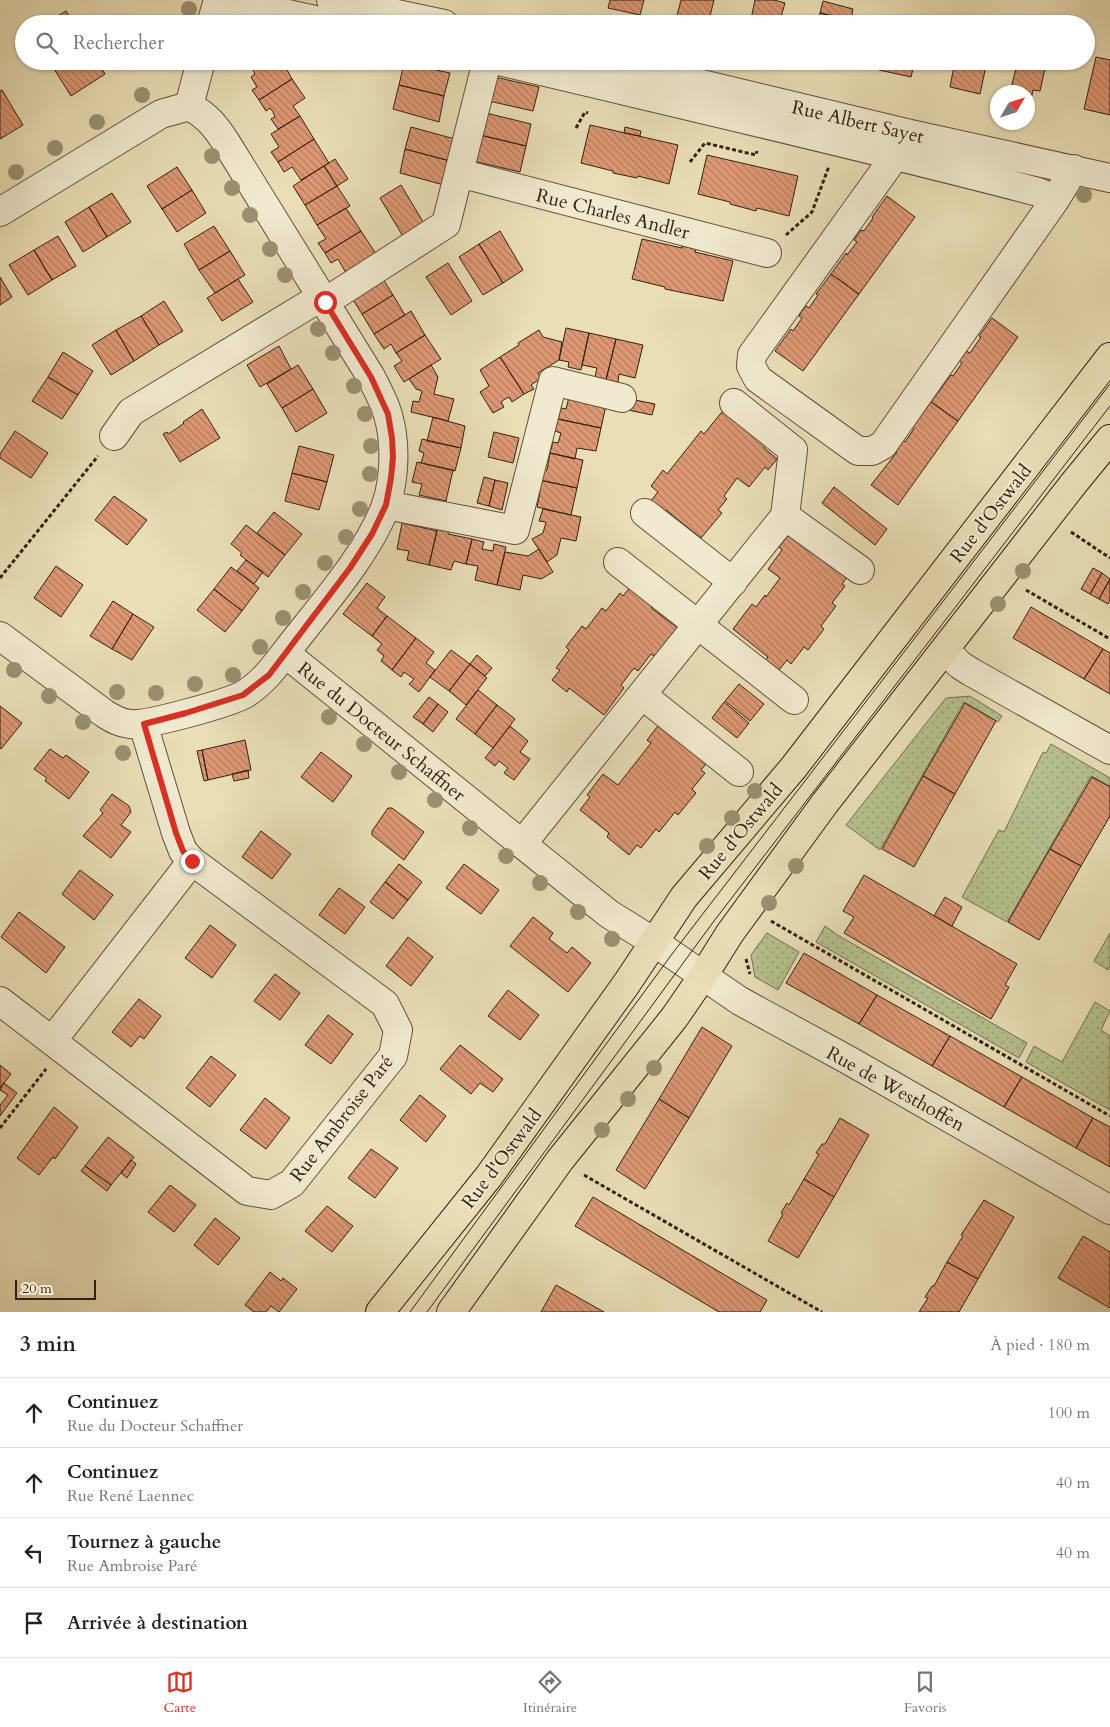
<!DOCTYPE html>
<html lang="fr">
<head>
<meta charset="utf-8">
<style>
  body { margin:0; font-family:Cardo,serif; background:#f6f6f6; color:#222 }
  .compass { position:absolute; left:990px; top:85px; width:45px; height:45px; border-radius:50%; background:#fff; box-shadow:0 1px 4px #0004; rotate:51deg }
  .scale { position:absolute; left:15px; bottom:12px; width:81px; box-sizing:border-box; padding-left:5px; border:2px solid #342113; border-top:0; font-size:14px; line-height:18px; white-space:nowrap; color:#342113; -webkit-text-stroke:4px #f1ead0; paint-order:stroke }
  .stop { position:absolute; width:15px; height:15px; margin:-11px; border:4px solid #d93025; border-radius:50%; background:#fff }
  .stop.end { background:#d93025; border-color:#fff; box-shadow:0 1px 5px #0008 }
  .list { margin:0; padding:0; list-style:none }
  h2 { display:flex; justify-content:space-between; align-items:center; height:65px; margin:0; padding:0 20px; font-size:21px }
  h2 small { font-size:16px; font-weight:400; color:#767676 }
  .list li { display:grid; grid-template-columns:32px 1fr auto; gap:15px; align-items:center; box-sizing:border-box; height:70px; padding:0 20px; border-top:1px solid #e0e0e0 }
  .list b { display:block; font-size:19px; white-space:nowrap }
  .list p { margin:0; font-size:16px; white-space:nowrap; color:#767676 }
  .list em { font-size:16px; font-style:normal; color:#767676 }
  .icon { flex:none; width:28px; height:28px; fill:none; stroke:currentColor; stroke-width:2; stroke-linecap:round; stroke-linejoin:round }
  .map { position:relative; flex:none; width:1110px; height:1312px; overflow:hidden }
  .search { position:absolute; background:#fff; box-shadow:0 1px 4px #0004; left:15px; right:15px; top:15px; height:55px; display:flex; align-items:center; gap:12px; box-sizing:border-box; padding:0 18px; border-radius:28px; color:#767676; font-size:19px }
  .sheet { height:345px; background:#fff }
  nav { display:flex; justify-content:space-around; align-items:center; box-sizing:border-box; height:70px; border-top:1px solid #e0e0e0; background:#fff; font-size:14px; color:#767676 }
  nav a { display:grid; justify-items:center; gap:2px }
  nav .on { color:#d93025 }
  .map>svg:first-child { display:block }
  .grass { fill:url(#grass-dots); stroke:#747151 }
  .building { fill:url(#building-back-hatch); stroke:#342113 }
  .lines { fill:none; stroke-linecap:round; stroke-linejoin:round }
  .minor-casing { stroke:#61503c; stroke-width:30 }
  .major-casing { stroke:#342113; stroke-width:30 }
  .path { stroke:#342113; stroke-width:3; stroke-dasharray:4 2.5; stroke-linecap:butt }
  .minor { stroke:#f1ead0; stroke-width:28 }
  .major { stroke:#e9deb6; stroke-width:28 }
  .tram { stroke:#342113; stroke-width:1 }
  .tree { fill:#9b9071 }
  .route { stroke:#d93025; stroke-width:6 }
  .labels { text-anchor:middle; stroke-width:4; stroke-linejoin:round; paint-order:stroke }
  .street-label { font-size:19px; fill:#342113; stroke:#f1ead0 }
</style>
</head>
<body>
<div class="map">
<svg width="1110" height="1312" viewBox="0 0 1110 1312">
  <defs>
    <pattern id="grass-dots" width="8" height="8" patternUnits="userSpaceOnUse" patternTransform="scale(1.25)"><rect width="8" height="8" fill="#b5c18f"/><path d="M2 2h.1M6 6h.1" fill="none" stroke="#949c74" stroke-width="1.8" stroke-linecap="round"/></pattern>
    <pattern id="building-back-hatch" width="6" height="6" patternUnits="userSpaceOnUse" patternTransform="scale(1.25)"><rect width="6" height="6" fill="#de9874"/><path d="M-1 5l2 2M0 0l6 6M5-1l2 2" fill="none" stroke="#b57c5e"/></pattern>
  </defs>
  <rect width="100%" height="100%" fill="#e9deb6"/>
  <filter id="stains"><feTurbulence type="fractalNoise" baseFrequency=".004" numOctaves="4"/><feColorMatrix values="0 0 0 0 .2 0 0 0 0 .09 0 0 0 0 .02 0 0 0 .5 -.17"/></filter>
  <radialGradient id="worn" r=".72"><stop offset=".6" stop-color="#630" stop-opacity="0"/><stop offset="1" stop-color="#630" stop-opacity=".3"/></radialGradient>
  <path class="grass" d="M970,696L1002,716L998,722L964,702L880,850L846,825L946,698Z
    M1051,744L1110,778V786L1091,776L1007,922L962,897L999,830L1004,832L1043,752L1046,753Z
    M825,926L839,936L1027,1043L1019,1058L816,942Z
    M767,933L799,952L778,990L755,977L751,955Z
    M1110,933V966L1108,970L1094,961Z
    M1095,1002L1110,1011L1101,1030L1110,1036V1110L1026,1062L1034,1046L1062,1062Z"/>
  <path class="building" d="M610,0H644L640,15L608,8Z
    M681,0H714L708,24L675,23Z
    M755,0H774L785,3L779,24H750Z
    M823,1L853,9L851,20L820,13Z
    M66,11L74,24H45Z
    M820,13L851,20V24H818Z
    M1096,57L1110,60V115L1084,109Z
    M49,61H97L105,74L71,96Z
    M254,61H282L292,79L259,100L252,90L257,87L251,77L255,74L250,64Z
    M881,61H915L911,77L879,70Z
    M955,61H987L980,94L950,87Z
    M1018,61H1035L1046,64L1040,91L1033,90L1030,105L1028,104V92H1010Z
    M404,63L450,73L444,96L399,85Z
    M495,77L539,87L533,111L489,101Z
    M292,79L305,98L293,106L300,116L278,129L271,119L275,117L273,112L270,108L266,111L259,100Z
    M399,85L444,96L439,122L393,109Z
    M2,90L23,125L0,139V91Z
    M486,113L531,124L526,146L480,135Z
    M300,116L314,139L278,162L271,152L279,147L271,134Z
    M590,125L678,145L669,184L638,176L637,178L613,173V171L581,163Z
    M411,127L455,139L450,161L405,149Z
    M625,127L641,131L640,136L624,133Z
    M480,135L526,146L520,172L473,161Z
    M314,139L329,163L301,180L292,167L284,172L278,162Z
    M405,149L450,161L444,185L400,173Z
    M707,155L798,176L789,216L757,208L756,211L730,204V202L698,194Z
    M335,159L348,179L337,186L324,166Z
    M324,166L337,186L305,205L293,186Z
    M177,167L192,190L162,209L147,186Z
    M401,185L425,225L404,238L380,198Z
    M337,186L350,206L317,225L305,205Z
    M192,190L206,213L177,232L162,209Z
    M112,193L131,222L107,237L89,207Z
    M887,196L915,217L859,294L831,274L846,253L847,255L857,242L854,240L861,230L864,231L873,218L872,217Z
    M89,207L107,237L83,252L65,222Z
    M346,208L361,231L325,253L318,243L326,239L317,225Z
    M214,226L230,251L199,270L184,244Z
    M361,231L376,254L346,273L338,259L331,263L325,253Z
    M500,231L523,270L503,283L479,244Z
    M58,236L76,266L52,280L34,250Z
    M642,239L682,248V246L696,249L695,252L733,261L723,301L665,289V287L632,279Z
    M479,244L503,283L483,295L459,257Z
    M34,250L52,280L28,295L9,265Z
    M230,251L245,275L215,293L199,270Z
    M448,263L472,301L451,315L426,277Z
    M831,274L859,294L803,371L775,351L791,329L793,331L802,318L799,316L802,311L806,306L809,308L818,295L816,294Z
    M381,276L393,295L362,314L350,295Z
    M0,277L12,297L0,305Z
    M238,279L253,302L222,321L207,298Z
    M393,295L405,315L374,334L362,314Z
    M164,301L183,331L159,345L141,316Z
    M411,311L425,335L396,353L391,344L384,349L374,334Z
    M141,316L159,345L134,361L116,330Z
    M992,318L1018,337L958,421L931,402L951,375L953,376L962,363L959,361L966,351L970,353L981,337L979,336Z
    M566,328L589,333L581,370L568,367L569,362L559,360Z
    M116,330L134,361L111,375L92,345Z
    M539,330L543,337L562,342L559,360L538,373L541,378L531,385L534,389L524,394L500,357L519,345L518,343Z
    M589,333L616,339L606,380L595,377L597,368L582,365Z
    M425,335L441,359L404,382L394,366L402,361L396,353Z
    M616,339L643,345L635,378L619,374L618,382L606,380Z
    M279,346L291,369L260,387L247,365Z
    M63,352L93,371L78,395L48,377Z
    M500,357L524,394L512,402L509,397L505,399L501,402L504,407L493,413L480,392L489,386L480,370Z
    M298,365L313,389L282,408L267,384Z
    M431,365L438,377L434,394L454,399L448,421L411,412L413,401L419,402L422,391L416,389L409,379Z
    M48,377L78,395L62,419L32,401Z
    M313,389L327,413L296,432L282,408Z
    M569,397L606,405L601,428L558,419L561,408L566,409Z
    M630,399L655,404L652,415L628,410Z
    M931,402L958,421L898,505L871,485L897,452L895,450L902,440L905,442L914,429L912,428Z
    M726,407L767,444L764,448L777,459L768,470L765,467L749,487L737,478L724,496L727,499L718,510L722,513L701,538L666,510L664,513L650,502L658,492L651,486L663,470L667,474L701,431L704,434Z
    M202,409L220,438L180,462L163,434L167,432L168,434L176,429L184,423L183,422Z
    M433,417L465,426L461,448L427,441Z
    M558,419L601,428L596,451L577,448L575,459L550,453L553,442L558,443L561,433L555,431Z
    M15,431L48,453L31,478L0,458V454Z
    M494,432L519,438L513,463L488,457Z
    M422,439L461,448L455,471L421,463L424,453L419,451Z
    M299,446L334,455L327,482L292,473Z
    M550,453L583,460L577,488L535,479L537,468L547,470Z
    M417,462L453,470L446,501L419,495L422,484L412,482Z
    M292,473L327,482L319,510L285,501Z
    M484,477L495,480L489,506L477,503Z
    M535,479L577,488L571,515L537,507L540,492L532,489Z
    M495,480L508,483L502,510L489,506Z
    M834,487L887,529L875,545L822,503Z
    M114,496L147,520L127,545L95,520Z
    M543,509L581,517L576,541L561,538L557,555L547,562L532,539L543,533L546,522L539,521Z
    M274,512L302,534L285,555L257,533Z
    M402,523L437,531L429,565L407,560L409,551L397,549Z
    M246,525L285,555L268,577L240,555L242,553L231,544Z
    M438,526L449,529L448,534L472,539L466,564L454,561L451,570L429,565Z
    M788,535L802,546L804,542L850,573L842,584L845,586L832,603L836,606L821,626L824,629L808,650L804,647L791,664L787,660L779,670L766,660L768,657L733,629L752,604L756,607L765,595L766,597L780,578L768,569L782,550L779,547Z
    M472,539L484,542L482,549L487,550L493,551L494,544L506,547L497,585L475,580L478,566L466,564Z
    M539,549L553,572L541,579L523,575L520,590L497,585L505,552L528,556Z
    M246,560L263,572L254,584L237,571Z
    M56,566L83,585L61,617L34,598Z
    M231,567L259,588L242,611L214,589Z
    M1093,568L1102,573L1090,594L1081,589Z
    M1102,573L1110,579L1099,599L1090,594Z
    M1110,579V600L1108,604L1099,599Z
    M367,583L385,597L377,608L387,616L372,636L343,614Z
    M631,586L655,604L651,608L678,628L656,657L651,654L638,671L634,668L621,685L624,688L604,715L569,688L567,692L552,680L560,670L556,668L569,650L566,647L582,626L586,629L602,608L606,611L620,593L623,596Z
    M214,589L242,611L225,632L197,610Z
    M113,601L133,614L112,649L90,636Z
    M1031,607L1103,649L1084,679L1013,638Z
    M133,614L154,627L132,660L112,649Z
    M387,616L416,638L392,670L381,661L384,656L377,650L382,644L372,636Z
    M416,638L434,652L426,663L435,670L419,692L409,684L414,679L404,672L401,677L392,670Z
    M1103,649L1110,653V694L1084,679Z
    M451,650L470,664L449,691L430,677Z
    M477,655L492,668L485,676L470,664Z
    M470,664L487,678L466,705L449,691Z
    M739,684L764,704L750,721L725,701Z
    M478,690L497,705L475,734L456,719Z
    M429,697L438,704L423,724L413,717Z
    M724,702L749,723L737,738L712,718Z
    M965,703L996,721L955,794L923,776Z
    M438,704L448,712L433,732L423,724Z
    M497,705L515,719L493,748L475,734Z
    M0,706L22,723L1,749L0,748Z
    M510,726L528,741L520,752L530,759L514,780L504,773L508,768L499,761L495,766L485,758Z
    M658,726L670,735L673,731L709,760L701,770L705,773L692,789L696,793L678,815L675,812L659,832L656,829L641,848L637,845L629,855L607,837L609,833L580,810L590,797L587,795L603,774L618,785L651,743L647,740Z
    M245,740L251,770L208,780L202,750Z
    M50,749L63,758L66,755L89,772L69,799L45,781L47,778L34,769Z
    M202,750L208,780L204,781L197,751Z
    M321,752L352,776L333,802L301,777Z
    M248,770L249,778L234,781L232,774Z
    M923,776L955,794L914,867L882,849Z
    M1092,777L1110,787V816L1081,866L1050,849Z
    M112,794L129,806L131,812L121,825L131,832L111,858L83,836L103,813L100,810Z
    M388,808H392L424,832L404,860L372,835V831Z
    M261,831L291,854L272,879L242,857Z
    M1050,849L1081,866L1039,940L1008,922Z
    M399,864L422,882L408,900L385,882Z
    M464,864L499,890L481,914L446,888Z
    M80,870L113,895L94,920L62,894Z
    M864,875L1017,964L1005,985L1009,987L991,1019L844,933L854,917L843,911Z
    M385,882L408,900L393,919L370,902Z
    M339,888L365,907L345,934L319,915Z
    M945,897L962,907L952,926L934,916Z
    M19,912L65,947L46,973L1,937Z
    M533,917L553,933L549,939L567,953L572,947L591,963L568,992L510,946Z
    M210,925L236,945L212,978L185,958Z
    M408,937L433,957L411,986L386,966Z
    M804,953L877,995L859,1024L786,983Z
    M275,974L300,993L280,1020L254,1001Z
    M508,990L539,1015L520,1040L488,1016Z
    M877,995L950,1036L932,1066L859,1024Z
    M139,999L161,1016L144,1039L140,1036L131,1047L112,1032Z
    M328,1015L353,1034L331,1064L305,1045Z
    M702,1027L732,1046L689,1118L659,1099Z
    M950,1036L1022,1077L1004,1107L932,1066Z
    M460,1045L503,1079L493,1092L480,1083L471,1094L440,1069Z
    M211,1056L236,1075L210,1107L186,1088Z
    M0,1065L11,1074L0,1088Z
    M1022,1077L1093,1118L1076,1148L1004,1107Z
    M4,1083L17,1093L0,1116V1105L8,1095L0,1090Z
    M420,1095L446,1116L426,1142L400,1120Z
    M265,1098L290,1118L266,1149L240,1130Z
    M659,1099L689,1118L645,1189L616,1170Z
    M54,1107L78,1127L55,1159L53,1157L39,1175L17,1158Z
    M840,1118L869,1135L834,1197L804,1179L819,1154L816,1153L822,1144H825Z
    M1093,1118L1110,1127V1167L1076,1148Z
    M108,1137L134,1157L111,1185L85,1166Z
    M371,1149L398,1168L375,1198L348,1178Z
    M131,1160L136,1164L127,1178L121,1173Z
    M85,1166L111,1185L107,1191L81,1171Z
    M804,1179L834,1197L798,1258L768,1241L783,1214L781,1213L787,1203L789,1205Z
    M170,1185L196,1205L174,1232L148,1212Z
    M593,1197L767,1300L760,1312H719L575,1226Z
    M984,1200L1014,1217L978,1279L947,1262L963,1236L961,1235Z
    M327,1206L353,1226L332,1252L305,1231Z
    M215,1218L240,1238L218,1265L194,1245Z
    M1083,1236L1110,1252V1308L1058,1278Z
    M947,1262L978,1279L959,1312H919L928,1298L925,1297L932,1286H934Z
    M270,1272L281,1281L283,1278L297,1289L279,1312L271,1306L266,1312H254L245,1305Z
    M556,1285L604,1312H541Z"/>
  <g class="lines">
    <g class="minor-casing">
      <path id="minor" d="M225,0L333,24
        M331,0L444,24
        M211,24L218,0
        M499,61C679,104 859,145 1038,192L1055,200
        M606,61L911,134L1110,178
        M189,106C208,116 216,127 227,144L371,377C377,389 384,401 388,415C396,442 395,478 386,505C368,555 317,611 285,653L609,914L654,942L740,1001L850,1061L1110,1210
        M189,106L201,61
        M911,134L752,355L751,366L758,379L858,451H872L883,445L1055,200L1074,169
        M459,173L767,253
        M0,212L161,114L189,106
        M325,302L446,224L487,61
        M114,436L131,412L321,297
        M386,505L515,530L553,381L622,398
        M645,513L733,582
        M785,516L860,570
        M618,562L794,700
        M0,636L105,714C113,719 120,723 130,724C147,726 229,703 245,694C262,683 273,669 285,653
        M945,650L960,665L971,672L1110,750
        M642,695L739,772
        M522,844L785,516L793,450L734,403
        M0,1001L247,1191L271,1195L292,1183L393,1056L398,1030L385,1004L192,861L183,851L176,833L143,724
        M52,1041L192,861"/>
    </g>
    <g class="major-casing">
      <path id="major" d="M380,1312L489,1176L627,983L684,897L794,767L1110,357
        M451,1312L560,1160L674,1018L703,976L730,933L825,803L1074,483L1110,439"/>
    </g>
    <path class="path" d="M576,128L585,112L588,113
      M690,162L705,143L756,155L757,151
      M786,235L812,212L829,166
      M1071,532L1110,558
      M0,578L98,456
      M1026,590L1110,639
      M771,921L1110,1116
      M746,959L750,974
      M0,1128L46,1069
      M584,1175L822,1312"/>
    <use href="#minor" class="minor"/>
    <use href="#major" class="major"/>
    <path class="tram" d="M410,1312L672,954L1110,384
      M427,1312L714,921L1110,406"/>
  </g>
  <g class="tree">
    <circle cx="189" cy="9" r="8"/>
    <circle cx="142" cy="95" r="8"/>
    <circle cx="97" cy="122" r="8"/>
    <circle cx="55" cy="148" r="8"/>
    <circle cx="212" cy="156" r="8"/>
    <circle cx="16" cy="172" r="8"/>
    <circle cx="232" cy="188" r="8"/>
    <circle cx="1084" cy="195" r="8"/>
    <circle cx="250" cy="215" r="8"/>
    <circle cx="270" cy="249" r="8"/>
    <circle cx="285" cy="275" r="8"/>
    <circle cx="318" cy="329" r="8"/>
    <circle cx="333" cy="353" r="8"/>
    <circle cx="354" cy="386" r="8"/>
    <circle cx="365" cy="414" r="8"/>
    <circle cx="371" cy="446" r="8"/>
    <circle cx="370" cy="474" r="8"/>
    <circle cx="360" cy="509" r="8"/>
    <circle cx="346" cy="537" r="8"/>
    <circle cx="325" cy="563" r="8"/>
    <circle cx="1023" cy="571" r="8"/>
    <circle cx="303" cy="592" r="8"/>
    <circle cx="998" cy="604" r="8"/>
    <circle cx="283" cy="618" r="8"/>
    <circle cx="260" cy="647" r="8"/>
    <circle cx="14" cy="670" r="8"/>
    <circle cx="233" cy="675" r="8"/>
    <circle cx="195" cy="684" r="8"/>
    <circle cx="117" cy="692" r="8"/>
    <circle cx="156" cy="693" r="8"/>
    <circle cx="49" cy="696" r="8"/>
    <circle cx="329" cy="717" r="8"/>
    <circle cx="83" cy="722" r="8"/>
    <circle cx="364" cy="744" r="8"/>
    <circle cx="123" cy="753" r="8"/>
    <circle cx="399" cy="772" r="8"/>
    <circle cx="755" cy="791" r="8"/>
    <circle cx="435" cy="800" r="8"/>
    <circle cx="732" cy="818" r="8"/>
    <circle cx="470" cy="828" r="8"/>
    <circle cx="707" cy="846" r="8"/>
    <circle cx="506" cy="856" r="8"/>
    <circle cx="796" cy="866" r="8"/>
    <circle cx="540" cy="883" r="8"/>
    <circle cx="769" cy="903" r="8"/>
    <circle cx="578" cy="912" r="8"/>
    <circle cx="612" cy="939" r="8"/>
    <circle cx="654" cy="1068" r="8"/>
    <circle cx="628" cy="1099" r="8"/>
    <circle cx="602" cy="1130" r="8"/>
  </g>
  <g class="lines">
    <path class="route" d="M192,861L183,851L176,833L144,724L186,713L243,695L269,675L350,568L372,534L386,505L391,478L393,457L392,438L388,414L371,377L325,302"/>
  </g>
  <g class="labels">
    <g class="street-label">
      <text transform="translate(858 121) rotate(13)" y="7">Rue Albert Sayet</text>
      <text transform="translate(613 213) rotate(14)" y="7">Rue Charles Andler</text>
      <text transform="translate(990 513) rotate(-52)" y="7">Rue d'Ostwald</text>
      <text transform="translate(382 731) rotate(39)" y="7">Rue du Docteur Schaffner</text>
      <text transform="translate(740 831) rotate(-50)" y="7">Rue d'Ostwald</text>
      <text transform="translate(896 1088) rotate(29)" y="7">Rue de Westhoffen</text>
      <text transform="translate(341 1118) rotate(-52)" y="7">Rue Ambroise Paré</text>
      <text transform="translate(501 1158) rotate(-53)" y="7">Rue d'Ostwald</text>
    </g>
  </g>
  <rect width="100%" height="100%" filter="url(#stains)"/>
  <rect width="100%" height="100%" fill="url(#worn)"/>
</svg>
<svg class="compass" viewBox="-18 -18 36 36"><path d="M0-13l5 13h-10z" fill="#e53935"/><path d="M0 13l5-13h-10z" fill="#767676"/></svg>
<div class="scale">20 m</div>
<div class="stop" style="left:325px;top:302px"></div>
<div class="stop end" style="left:192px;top:861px"></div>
<div class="search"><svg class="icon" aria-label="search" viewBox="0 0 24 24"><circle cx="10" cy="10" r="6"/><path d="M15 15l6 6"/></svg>Rechercher</div>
</div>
<section class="sheet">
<h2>3 min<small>À pied · 180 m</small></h2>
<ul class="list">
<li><svg class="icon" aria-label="ahead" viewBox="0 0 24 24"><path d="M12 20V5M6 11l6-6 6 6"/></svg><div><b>Continuez</b><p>Rue du Docteur Schaffner</p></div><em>100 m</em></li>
<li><svg class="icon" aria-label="ahead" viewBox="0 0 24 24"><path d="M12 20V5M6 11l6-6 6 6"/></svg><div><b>Continuez</b><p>Rue René Laennec</p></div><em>40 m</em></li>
<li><svg class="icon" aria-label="left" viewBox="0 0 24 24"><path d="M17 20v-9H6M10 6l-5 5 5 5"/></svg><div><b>Tournez à gauche</b><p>Rue Ambroise Paré</p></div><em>40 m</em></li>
<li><svg class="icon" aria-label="arrive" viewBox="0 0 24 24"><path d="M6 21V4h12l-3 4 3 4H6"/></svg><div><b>Arrivée à destination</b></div></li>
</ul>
</section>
<nav>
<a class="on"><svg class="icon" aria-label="map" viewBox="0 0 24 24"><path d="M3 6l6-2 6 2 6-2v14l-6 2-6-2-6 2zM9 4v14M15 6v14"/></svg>Carte</a>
<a><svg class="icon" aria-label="directions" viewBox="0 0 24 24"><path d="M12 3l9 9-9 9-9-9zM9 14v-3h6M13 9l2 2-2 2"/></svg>Itinéraire</a>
<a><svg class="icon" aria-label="saved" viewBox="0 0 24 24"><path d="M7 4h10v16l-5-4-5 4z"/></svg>Favoris</a>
</nav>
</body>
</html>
